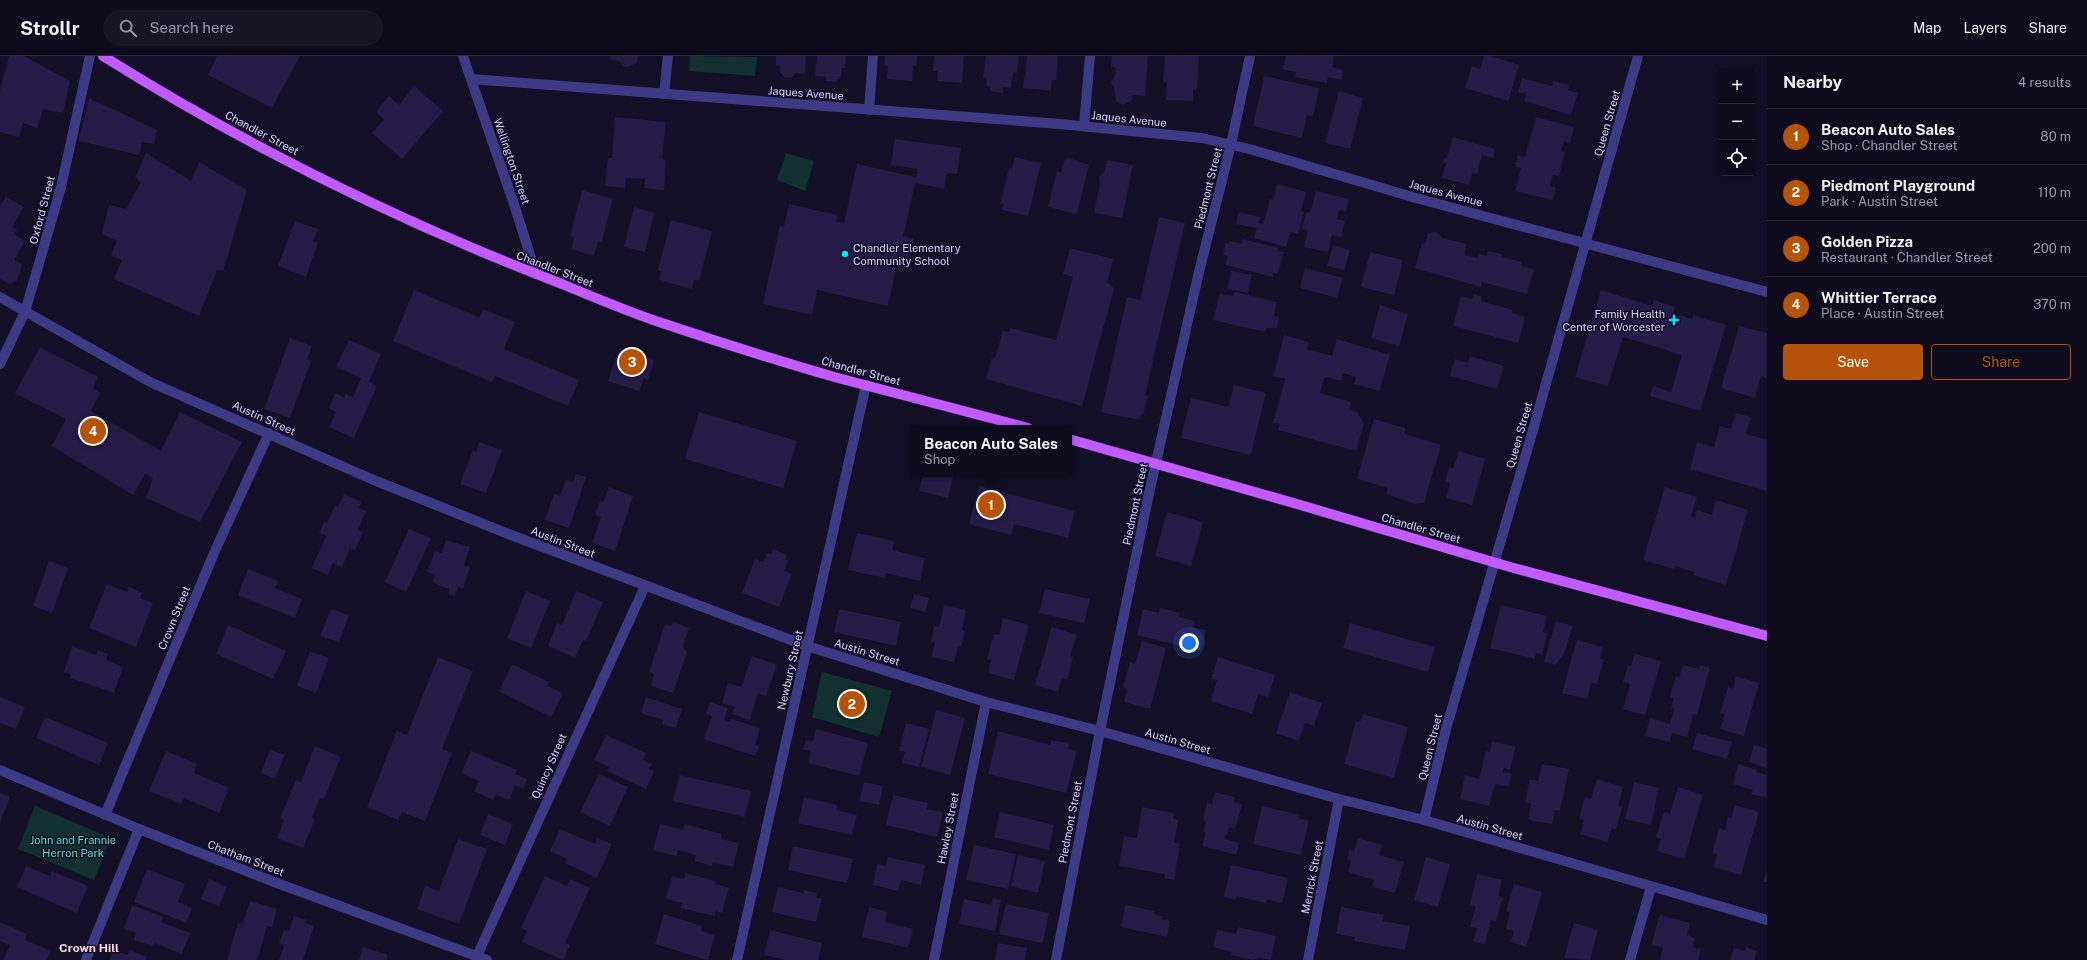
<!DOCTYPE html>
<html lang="en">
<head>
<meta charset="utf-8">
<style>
  body { margin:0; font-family:"Public Sans",sans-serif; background:#171425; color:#f1f3f6 }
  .controls { position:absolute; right:12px; top:12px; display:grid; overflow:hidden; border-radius:4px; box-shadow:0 2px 10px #0003 }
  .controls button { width:36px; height:36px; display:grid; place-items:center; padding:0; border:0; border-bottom:1px solid #2e2b3b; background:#0e0b1c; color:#f1f3f6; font:20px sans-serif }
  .you { position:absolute; left:1189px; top:587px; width:14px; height:14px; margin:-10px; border:3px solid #fff; border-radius:50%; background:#1a73e8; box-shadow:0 0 0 6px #1a73e833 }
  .badge { display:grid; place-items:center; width:26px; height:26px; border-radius:50%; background:#b45309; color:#fff; font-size:13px; font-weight:700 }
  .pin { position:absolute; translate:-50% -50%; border:2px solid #fff; box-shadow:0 1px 4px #0006 }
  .popup { position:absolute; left:910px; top:369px; width:162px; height:52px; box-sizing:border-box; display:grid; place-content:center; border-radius:4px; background:#0e0b1c; filter:drop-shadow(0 1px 3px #0005); font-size:13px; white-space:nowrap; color:#9b9ba3 }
  .popup b { font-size:15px; color:#f1f3f6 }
  .popup::after { content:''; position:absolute; left:50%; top:100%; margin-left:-8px; border:8px solid transparent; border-top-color:#0e0b1c }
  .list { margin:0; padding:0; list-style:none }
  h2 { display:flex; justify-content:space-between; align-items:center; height:52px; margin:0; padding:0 16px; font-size:17px }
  h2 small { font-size:13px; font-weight:400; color:#9b9ba3 }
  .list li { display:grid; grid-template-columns:26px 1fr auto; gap:12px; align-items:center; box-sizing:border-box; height:56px; padding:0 16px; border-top:1px solid #2e2b3b }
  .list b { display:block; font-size:15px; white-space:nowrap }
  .list p { margin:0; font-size:13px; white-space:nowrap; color:#9b9ba3 }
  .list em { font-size:13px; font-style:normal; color:#9b9ba3 }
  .actions { display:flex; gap:8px; padding:12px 16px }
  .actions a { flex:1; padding:9px 0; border:1px solid #b45309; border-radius:4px; text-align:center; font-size:14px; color:#b45309 }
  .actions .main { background:#b45309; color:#fff }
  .icon { flex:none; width:22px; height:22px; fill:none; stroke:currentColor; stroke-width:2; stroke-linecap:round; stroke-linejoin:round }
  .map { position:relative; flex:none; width:1767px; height:904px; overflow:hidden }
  header { display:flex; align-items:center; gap:24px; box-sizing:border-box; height:56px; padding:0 20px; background:#0e0b1c; border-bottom:1px solid #2e2b3b }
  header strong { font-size:19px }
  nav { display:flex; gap:22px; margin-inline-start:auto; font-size:14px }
  .search { width:280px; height:36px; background:#171425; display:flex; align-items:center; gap:10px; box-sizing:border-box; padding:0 14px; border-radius:22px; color:#9b9ba3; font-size:15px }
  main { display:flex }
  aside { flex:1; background:#0e0b1c }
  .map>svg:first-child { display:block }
  .green { fill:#12302f }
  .building { fill:#241b47 }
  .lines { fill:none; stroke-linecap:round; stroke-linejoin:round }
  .minor { stroke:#3d3a85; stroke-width:10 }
  .major { stroke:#c25bff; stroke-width:10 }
  .poi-dot { fill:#00e5ff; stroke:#130f26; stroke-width:1.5 }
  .labels { text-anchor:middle; stroke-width:3; stroke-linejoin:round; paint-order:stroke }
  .street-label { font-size:11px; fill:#d9d4ff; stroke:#130f26 }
  .poi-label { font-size:11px; fill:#d9d4ff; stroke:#130f26; text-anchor:start }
  .park-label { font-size:11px; fill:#5fe0c0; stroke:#130f26 }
  .neighbourhood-label { font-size:12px; font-weight:bold; fill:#ffd6f0; stroke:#130f26 }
</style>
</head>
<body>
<header>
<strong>Strollr</strong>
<div class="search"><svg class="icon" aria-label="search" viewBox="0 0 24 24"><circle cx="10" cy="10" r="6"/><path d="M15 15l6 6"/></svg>Search here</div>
<nav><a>Map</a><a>Layers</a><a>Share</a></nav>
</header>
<main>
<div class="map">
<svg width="1767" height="904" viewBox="0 0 1767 904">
  <rect width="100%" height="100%" fill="#130f26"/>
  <path class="green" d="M690,0L757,1L755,20L689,15Z
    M786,97L814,105L805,135L777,124Z
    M822,616L892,635L879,681L812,661Z
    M35,750L111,782L94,824L18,793Z"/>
  <path class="building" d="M9,0H24L70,25L63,57L43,53L37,72L23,67L19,81L0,76V34Z
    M217,0H300L272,52L208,19Z
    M611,0H638L637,7L628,11L623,10L619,5L610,3Z
    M776,0H806L805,18L795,17L792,21L787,22L783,20L780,16V9H776Z
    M817,0H846L845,12H842L840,23H837V26L825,25L826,21L815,20Z
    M885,0H917L916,10H913L912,25L887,23L888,10L884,9Z
    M934,0H964L962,27L937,25L938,15H933Z
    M986,0H1019L1017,17L1013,16L1011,32L1003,31V37L990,35V31L986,30L987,22L983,21Z
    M1027,0H1058L1056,24H1052L1051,35L1023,32Z
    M1112,0H1148L1145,40L1133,39L1132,44L1123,49L1116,45L1114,31L1111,26L1115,20L1116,12L1111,11Z
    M1165,0H1199L1197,34L1193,33V45L1166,44L1167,27L1163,26Z
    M1286,0H1334L1332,11L1343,14L1341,24L1328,21L1327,27L1295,21L1296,16L1283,13Z
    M1484,0H1490L1519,9L1508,45L1465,32L1472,10L1480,13Z
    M1264,20L1319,32L1313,60L1307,59L1302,82L1253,70Z
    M1522,22L1552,30L1553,25L1569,29L1568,34L1578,37L1571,59L1524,45L1526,38L1518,36Z
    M414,30L443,55L402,103L372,77L384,63L376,56L389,40L399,49Z
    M1339,35L1363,42L1350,93L1325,87Z
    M89,42L157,74L154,88L142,86L139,99L79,85Z
    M615,61L666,66L662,103L666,104L664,134L644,132L645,123L626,122L625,132L605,130L608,102H612Z
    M1536,61L1574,71L1570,87L1564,85L1561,95L1565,96L1559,120L1553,119L1550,130L1556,132L1553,144L1515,135L1521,112L1515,111L1518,99L1525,101Z
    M1453,81L1495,93L1493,102L1482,99L1477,118L1472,117L1469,129L1442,122L1446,107H1443L1444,102H1447Z
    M895,83L961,92L957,118L947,117L944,133L915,127L903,180L914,183L908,210L897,207L888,250L817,234L812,259L763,248L780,170L784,171L789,148L837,159L836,165L844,167L857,108L916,121L918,113L891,109Z
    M146,97L191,125L199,106L247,134L223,215L217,214L199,260L114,223L122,204L111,199L117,185L102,178L109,149L126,153L141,126L135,122Z
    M1015,101L1041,107L1028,160L1002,154L1004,148H1000L1009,112L1012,113Z
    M1069,102L1089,109L1077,158L1048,151L1057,115L1061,117L1065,103Z
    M1107,104L1133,109L1122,162L1094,157L1100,127L1099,121L1104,116Z
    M1277,128L1306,136L1301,155L1304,156L1298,178L1291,176L1286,191L1254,182L1257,172L1236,168L1239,156L1260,161L1258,167L1263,168L1270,143L1273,144Z
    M582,134L613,143L602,186H598L594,200L571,193L574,181L570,180Z
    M1316,135L1349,143L1346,156L1339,154L1337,163L1345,165L1341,181L1332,179L1328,196L1304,191L1308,174L1302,173L1306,156L1310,157Z
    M6,141L24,151L12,171L17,174L14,178L25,185L14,204L22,208L17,225L10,228L0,223V150Z
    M634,151L654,157L645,196L624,191Z
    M1159,161L1185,167L1145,339L1148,340L1143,359H1141L1139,364L1101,356L1127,241L1140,244Z
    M671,164L712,175L699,225L694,224L692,233L659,224L661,215L658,214Z
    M295,165L318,173L313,185L318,187L306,221L278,210Z
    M1433,176L1438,177L1442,182L1467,188L1464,199L1478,202L1479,198L1487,200L1488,195L1502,198L1501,201L1522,206L1521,210L1534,213L1527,238L1482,226L1481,231L1415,212L1422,187L1425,188L1428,177Z
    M1243,183L1278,192L1277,195L1284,196L1278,218L1273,217V221L1225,209L1228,200L1223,199L1226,187L1229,188L1230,185L1242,188Z
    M1333,189L1350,194L1344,214L1327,210Z
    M1070,192L1113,203L1107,226L1114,232L1082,350L986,323L992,301L995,302L1003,275L1009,276L1010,272L1056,284L1073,221L1063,218Z
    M1370,196L1403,204L1394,239L1361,231Z
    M1305,212L1343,222L1337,242L1300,232Z
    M1231,215L1252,219L1248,237L1227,233Z
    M414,234L479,261L483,253L515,266L504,293L579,324L568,350L495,320L492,326L393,285Z
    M1601,234L1652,250L1654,244L1675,251L1673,257L1692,263L1693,259L1726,269L1700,355L1650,340L1653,330L1671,336L1682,299L1623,281L1608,330L1575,321Z
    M1234,236L1277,246L1274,260L1279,261L1277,272H1266L1265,276L1213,264L1220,237L1233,240Z
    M1474,238L1482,241L1481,245L1512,254V257L1525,261L1518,287L1453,270L1461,240L1472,243Z
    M1380,249L1408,258L1399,290L1371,282Z
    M1739,270L1767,277V322L1761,320L1755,342L1721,332Z
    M1284,279L1309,286L1307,293L1332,300L1337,283L1390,299L1379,335L1354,328L1356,321L1343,317L1341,325L1325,321L1320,337L1351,346L1349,353L1357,356L1364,367L1356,395L1278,374L1280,368L1273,367L1285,323L1273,320Z
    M290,282L312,290L307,303L311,305L290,362L264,353Z
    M349,284L381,298L369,326L377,330L354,382L329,371L336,356L329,353L335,337L344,341L346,338L353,341L361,322L336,311Z
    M40,291L98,321L93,332L100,337L91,355L161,395L180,356L242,386L200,466L146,442L153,422L145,418L133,439L52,390L66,363L15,337Z
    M619,292L654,304L648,324L644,322L639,335L608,325Z
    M1470,300L1504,310L1497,333L1450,320L1455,303L1468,307Z
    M1234,329L1266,337L1251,399L1181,382L1191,342L1229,351Z
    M699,356L797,385L783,432L685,403Z
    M1736,357L1751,361L1746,378L1767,384V435L1690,413L1697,386L1714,391L1720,370L1731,373Z
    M1374,363L1405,372L1404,378L1441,389L1424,447L1415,448L1386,438L1388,432L1357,423Z
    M479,386L502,394L486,437L460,428L473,394L476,396Z
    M1459,395L1485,403L1472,449L1446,442L1450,427L1445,426L1449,411L1453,413Z
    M576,418L586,421L569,472L545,464L554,438L560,440L566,424L573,426Z
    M923,418H954L948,442L919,435Z
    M979,430L1075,455L1068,482L1014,468L1011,479L969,468Z
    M609,431L633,440L615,495L592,487L601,461L595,459L600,445L603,446Z
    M1665,431L1697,441L1691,460L1695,462L1697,454L1712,459L1716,444L1748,454L1726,529L1693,519L1694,516L1675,510L1674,513L1643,504Z
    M344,438L361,446L359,452L366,455L358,474L363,476L355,494L350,492L342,511L333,507L328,519L312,512L326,480L319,477L324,466L327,467L335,449L338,451Z
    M1167,456L1203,466L1191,510L1155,500Z
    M409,473L431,482L406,536L385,526Z
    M857,477L894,485L892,494L925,502L920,525L886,517L885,522L848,514Z
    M446,484L470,491L464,509L470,511L463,533L458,531L455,540L448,538L449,533L433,527L435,519L427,516L435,495L442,497Z
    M773,493L787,499L785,503L788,504L784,515L792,518L779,551L742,537L755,503L763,506L767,497L771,499Z
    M49,505L68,512L52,557L33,550Z
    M248,513L278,525L275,532L302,543L295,562L238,539Z
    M107,528L127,536L129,531L142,537L140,542L153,547L136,591L89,572Z
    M1045,533L1090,543L1084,567L1039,557Z
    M526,535L550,545L531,592L507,582Z
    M576,535L603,546L586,585L583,584L575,602L548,590L557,567L562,569Z
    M914,538L929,542L926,556L910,552Z
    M944,549L966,554L962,574L965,575L961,591L958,590L954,606L931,601L935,587L931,586L934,570L939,571Z
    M1501,549L1547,560L1543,576L1547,578L1542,599L1536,597L1535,603L1490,592Z
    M1160,552L1180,557L1179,561L1195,565L1193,571L1206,574L1201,595L1137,579L1143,553L1159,557Z
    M331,553L349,559L339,586L320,580Z
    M839,553L901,566L896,590L834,576Z
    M1003,562L1029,569L1014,624L988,617L991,604L987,603L994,578L999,579Z
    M1556,565L1573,570L1563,600L1555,609L1544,606Z
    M673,566L689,572L683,590L687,597L673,637L651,630L654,618L649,616L665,568L671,570Z
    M1350,567L1435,591L1428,616L1343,592Z
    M228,569L286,595L273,623L216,598Z
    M1052,571L1077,579L1070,600L1073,601L1067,624L1062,622L1058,636L1035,629Z
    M1577,584L1603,591L1600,603L1604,604L1597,628L1591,627L1587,643L1562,637Z
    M1142,585L1166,592L1150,653L1124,646L1127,633L1123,631L1130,606L1135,608Z
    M72,590L96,599L98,594L108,598L106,604L123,611L114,637L70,622L71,619L64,616Z
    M310,595L329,602L316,637L297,630Z
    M1635,598L1661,605L1645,659L1623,653L1630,628L1623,626L1628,609L1631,610Z
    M752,600L777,609L766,640L758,637L750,664L732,658L735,651L722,647L728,627L741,631Z
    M438,601L473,615L442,693L452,697L425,765L402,756L398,764L367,751L397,675L407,679Z
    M1218,601L1275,619L1268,641L1258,638L1252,658L1211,645L1217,624L1211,623Z
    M512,608L549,626L547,630L563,637L551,661L499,635Z
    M1683,609L1699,613L1700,609L1710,612L1697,659L1693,658L1687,681L1672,677L1670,686L1645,680L1650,662L1670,668L1674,653L1671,652L1674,642L1670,641L1676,620L1679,621Z
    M1736,620L1759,627L1744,680L1720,673L1725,658L1720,657L1728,631L1733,633Z
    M1290,636L1322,647L1314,670L1305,667L1299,685L1276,677Z
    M0,641L25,651L16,673L0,667Z
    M646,641L682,653L676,672L662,668L663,664L641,657Z
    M710,646L728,652L724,664L730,666L731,663L760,672L755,689L759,690L755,700L704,683L712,660L706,658Z
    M936,654L965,662L950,719L921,711Z
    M1363,658L1408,671L1394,722L1344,708L1356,665L1360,666Z
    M45,661L108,687L99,709L36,682Z
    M906,667L929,673L919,711L902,707L905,696L899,695Z
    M816,673L868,687L859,720L808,707L811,695L803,693L806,684L813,685Z
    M998,675L1050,689L1052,684L1069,687L1068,693L1077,695L1066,737L988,718Z
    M1697,677L1732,686L1727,703L1692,693Z
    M606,679L646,697L643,704L652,708L649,713L654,715L646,733L607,715L609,711L594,704Z
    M1492,685L1516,691L1510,714L1504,712L1503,716L1512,718L1508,731L1495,728L1489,750L1460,743L1465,719L1479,723L1486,695L1490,696Z
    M1754,689L1767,693V712L1749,706Z
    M315,690L341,701L324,743L320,742L312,762L315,763L303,792L277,782L284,764L280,762L296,724L301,726Z
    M270,694L285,699L275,723L261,717Z
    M166,695L197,708L194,717L229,732L219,757L184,742L181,748L149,735Z
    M471,695L517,714L515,718L527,723L523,733L515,729L509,744L496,739L493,744L474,735L479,725L461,717Z
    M1542,708L1569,713L1560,755L1555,754L1552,768L1528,764L1531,748L1525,746L1530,723L1538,725Z
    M1738,708L1757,714L1756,716L1767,719V742L1751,738L1753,734L1733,728Z
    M599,718L628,731L610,770L580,756Z
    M679,719L751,735L745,761L673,745Z
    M1597,723L1623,731L1618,750L1622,751L1616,773L1612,772L1607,786L1580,778L1584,764L1579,763L1585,741L1591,743Z
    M864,726L883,730L879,749L859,745Z
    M1634,726L1659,732L1651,769L1625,763Z
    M1678,731L1703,739L1684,803L1657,795L1661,783L1656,781L1664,756L1670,758Z
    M1215,736L1235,741L1234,746L1242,749L1235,773L1229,771L1225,783L1239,787L1236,799L1202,790L1206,777L1203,776L1206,765L1203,764L1207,747L1212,748Z
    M0,737L10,741L0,766Z
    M893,739L928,747L927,753L943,756L937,781L886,769Z
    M804,741L837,749L836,754L857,759L852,779L798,767Z
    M1735,749L1759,756L1741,819L1714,811L1717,798L1712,796L1719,772L1725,774L1728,761L1731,762Z
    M1262,750L1300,759L1299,762L1309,765L1301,799L1253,788Z
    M1142,751L1174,757L1173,763L1178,764L1174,787L1180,788L1174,824L1164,822L1165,818L1119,810L1124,780L1137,782Z
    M1000,756L1054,769L1049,794L994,781Z
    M488,758L513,768L505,789L480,779Z
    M660,768L683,774L685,768L722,778L721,783L739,787L733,811L713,806L712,810L695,805L696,799L678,794L676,800L653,794Z
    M560,773L595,788L597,782L612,788L597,822L565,807L567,803L550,795Z
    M1358,782L1382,789L1379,799L1404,806L1395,837L1372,831L1374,824L1348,816L1351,805L1347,803L1349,794L1354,796Z
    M458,783L487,793L459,868L417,853L425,830L439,835Z
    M974,789L1016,798L1008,833L966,824Z
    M793,790L853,803L847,827L788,814Z
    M1018,799L1045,805L1038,837L1011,830Z
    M888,801L925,809L921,829L901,824L898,835L873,829L877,808L886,810Z
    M1426,801L1450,808L1438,851L1414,844Z
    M1231,809L1288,822L1282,847L1267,843L1266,847L1236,840V844L1224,841Z
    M26,810L50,820L52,815L88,830L77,857L17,831Z
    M147,813L185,828L178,846L192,852L186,867L134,846Z
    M1767,814V826H1763Z
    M685,817L716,825L715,828L729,832L722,857L716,855L715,860L680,852L682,847L666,843L672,820L684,823Z
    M1477,818L1502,824L1498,840L1503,841L1496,866L1491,864L1485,888L1473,886L1477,872L1470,871L1476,851L1470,849Z
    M545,820L567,830L570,823L590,832L565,887L570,889L563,904L522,886L527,875L521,872Z
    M209,823L227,831L219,850L201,843Z
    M1514,828L1542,836L1526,891L1511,886L1514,875L1506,873L1510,856L1506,855Z
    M778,831L804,837V834L817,837L816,842L822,843L816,866L772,856Z
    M993,842L1001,844L995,875L959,868L964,843L991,849Z
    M250,845L277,853L272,871L267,870L257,904H227L238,867L243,868Z
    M1006,848L1049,857L1043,887L999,878Z
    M132,849L163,861L161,866L190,877L182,898L154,887L153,890L134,884L136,877L124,873Z
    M1125,849L1155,855L1154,858L1162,860V863L1170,865L1167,881L1121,871Z
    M869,851L887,856L885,866L913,873L908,892L862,881Z
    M1341,851L1384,859L1383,865L1410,870L1405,894L1354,885L1355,881L1336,878Z
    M664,858L702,870L701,875L715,879L708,904L655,888Z
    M1660,859L1690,867L1687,879L1695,882L1692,891L1701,893L1698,904H1660L1663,892L1651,889Z
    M294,860L307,864L306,867L314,870L303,904H279L284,889L279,887L284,873L289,875Z
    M0,866L27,878L25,884L51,895L47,904H3L10,889L0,885Z
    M1574,867L1598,874L1590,904L1564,902Z
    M1238,871L1276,880L1271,904L1260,902L1253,904L1231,899L1232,896L1213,891L1217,874L1236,878Z
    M770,874L822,887L818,904H786L764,899Z
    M998,887L1027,892L1025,904H995Z
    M363,891L388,899L387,904H359Z
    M1746,891L1757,895L1754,904H1730L1734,892L1745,895Z
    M114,894L128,899L129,894L147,901L145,904H110Z"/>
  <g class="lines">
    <path class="minor" d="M463,0L514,148L536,218
      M471,23L1060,68L1202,82L1253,94L1416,142L1767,236
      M664,38L668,0
      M869,54L873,0
      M1084,70L1090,0
      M0,241L150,326L376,425L511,479L807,590L986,646L1100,675L1339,743L1424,764L1767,864
      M0,308L25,256L61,131L90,0
      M0,714L139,773L274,826L487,904
      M105,759L214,497L269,377
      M1424,764L1446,673L1533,374L1638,0
      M477,900L645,530
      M86,904L139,773
      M737,904L866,329
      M934,904L986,646
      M1056,904L1100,675L1148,442L1198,220L1231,88L1250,0
      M1308,904L1339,743
      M1630,904L1651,831"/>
    <path class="major" d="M103,0C248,91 403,167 562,228C593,241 624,254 656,265C716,285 777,305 838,322C902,339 965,355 1028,372
      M1069,383L1297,448L1510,511L1767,580"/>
  </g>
  <g class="poi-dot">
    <circle cx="845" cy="198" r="4"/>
    <path d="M1672 258h4v4h4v4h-4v4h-4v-4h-4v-4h4z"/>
  </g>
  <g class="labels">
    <g class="street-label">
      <text transform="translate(806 37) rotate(4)" y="4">Jaques Avenue</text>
      <text transform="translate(1129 63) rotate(6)" y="4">Jaques Avenue</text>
      <text transform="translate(1607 67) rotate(-74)" y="4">Queen Street</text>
      <text transform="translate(262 77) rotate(28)" y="4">Chandler Street</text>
      <text transform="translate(512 105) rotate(71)" y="4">Wellington Street</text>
      <text transform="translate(1208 132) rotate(-76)" y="4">Piedmont Street</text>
      <text transform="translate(1446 137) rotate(15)" y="4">Jaques Avenue</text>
      <text transform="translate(42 154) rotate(-75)" y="4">Oxford Street</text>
      <text transform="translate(555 213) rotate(21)" y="4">Chandler Street</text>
      <text transform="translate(861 315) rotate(15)" y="4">Chandler Street</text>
      <text transform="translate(264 362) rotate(24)" y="4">Austin Street</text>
      <text transform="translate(1519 379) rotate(-74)" y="4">Queen Street</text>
      <text transform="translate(1135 448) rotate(-78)" y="4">Piedmont Street</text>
      <text transform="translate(1421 472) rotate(16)" y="4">Chandler Street</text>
      <text transform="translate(563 486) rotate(21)" y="4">Austin Street</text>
      <text transform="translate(174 562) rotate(-68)" y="4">Crown Street</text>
      <text transform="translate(867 596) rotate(17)" y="4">Austin Street</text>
      <text transform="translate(790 614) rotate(-77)" y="4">Newbury Street</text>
      <text transform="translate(1178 685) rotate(16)" y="4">Austin Street</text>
      <text transform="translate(1430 691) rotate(-76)" y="4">Queen Street</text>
      <text transform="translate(549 710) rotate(-66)" y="4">Quincy Street</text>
      <text transform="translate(1070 766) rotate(-79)" y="4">Piedmont Street</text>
      <text transform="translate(1490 771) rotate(16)" y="4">Austin Street</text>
      <text transform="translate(948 772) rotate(-79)" y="4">Hawley Street</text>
      <text transform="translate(246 802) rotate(21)" y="4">Chatham Street</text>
      <text transform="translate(1312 821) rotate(-79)" y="4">Merrick Street</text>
    </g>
    <g class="poi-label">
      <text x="853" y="196">Chandler Elementary<tspan x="853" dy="13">Community School</tspan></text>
      <text x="1665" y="262" text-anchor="end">Family Health<tspan x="1665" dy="13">Center of Worcester</tspan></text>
    </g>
    <g class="park-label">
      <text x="73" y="788">John and Frannie<tspan x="73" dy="13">Herron Park</tspan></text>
    </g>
    <g class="neighbourhood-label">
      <text x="89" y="896">Crown Hill</text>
    </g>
  </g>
</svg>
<div class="controls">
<button>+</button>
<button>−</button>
<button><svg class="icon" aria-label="locate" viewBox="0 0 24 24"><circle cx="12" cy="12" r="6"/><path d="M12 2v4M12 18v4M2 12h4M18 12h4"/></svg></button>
</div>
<div class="you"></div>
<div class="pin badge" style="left:991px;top:449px">1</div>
<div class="popup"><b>Beacon Auto Sales</b>Shop</div>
<div class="pin badge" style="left:852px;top:648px">2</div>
<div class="pin badge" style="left:632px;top:306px">3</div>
<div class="pin badge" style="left:93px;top:375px">4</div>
</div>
<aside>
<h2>Nearby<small>4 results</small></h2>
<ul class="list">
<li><span class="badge">1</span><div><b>Beacon Auto Sales</b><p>Shop · Chandler Street</p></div><em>80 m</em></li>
<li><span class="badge">2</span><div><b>Piedmont Playground</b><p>Park · Austin Street</p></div><em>110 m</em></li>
<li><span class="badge">3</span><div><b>Golden Pizza</b><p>Restaurant · Chandler Street</p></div><em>200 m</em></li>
<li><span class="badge">4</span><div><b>Whittier Terrace</b><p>Place · Austin Street</p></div><em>370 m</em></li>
</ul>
<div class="actions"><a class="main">Save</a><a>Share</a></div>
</aside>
</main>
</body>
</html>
